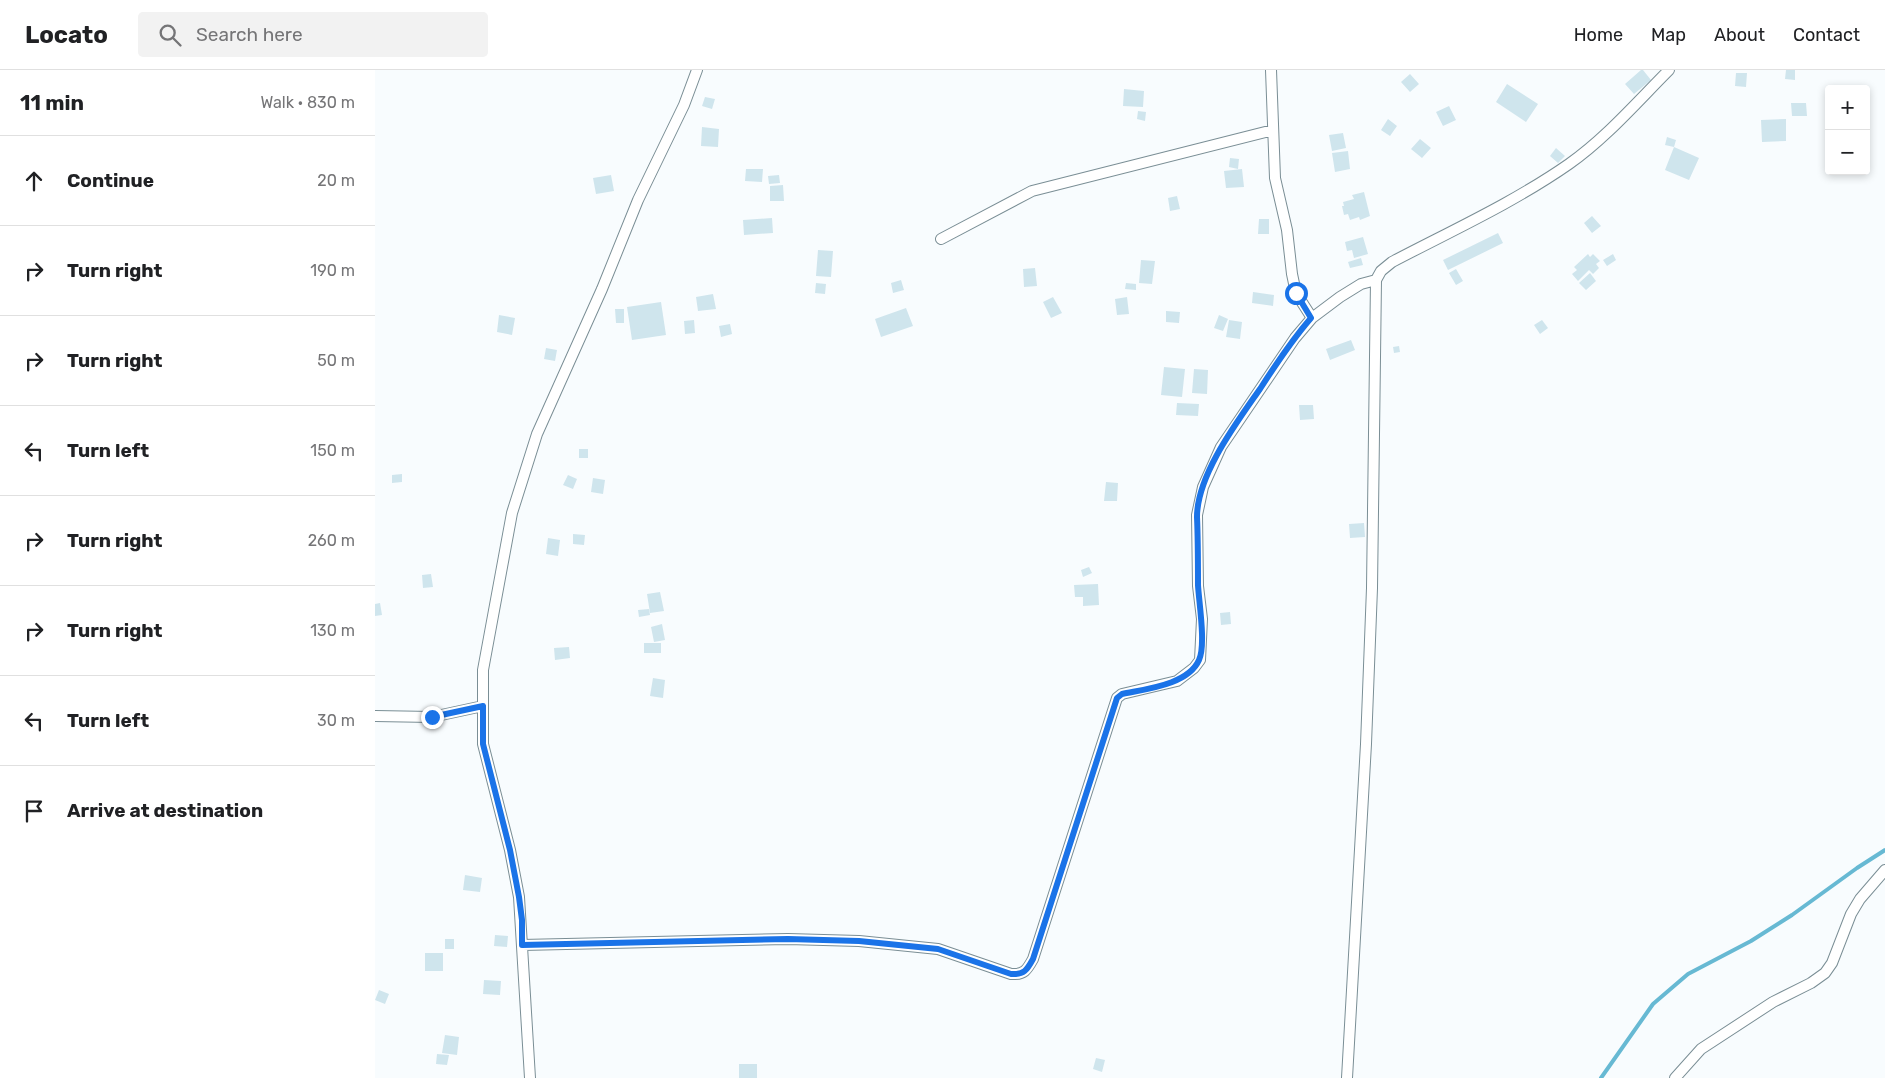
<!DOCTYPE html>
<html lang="en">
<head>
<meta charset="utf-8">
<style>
  body { margin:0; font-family:Rubik,sans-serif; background:#f2f2f2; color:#202124 }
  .controls { position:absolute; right:15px; top:15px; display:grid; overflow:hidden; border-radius:5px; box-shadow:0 2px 8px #0003 }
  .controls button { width:45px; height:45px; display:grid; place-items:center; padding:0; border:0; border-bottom:1px solid #e0e0e0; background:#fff; color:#202124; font:25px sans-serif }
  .stop { position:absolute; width:15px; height:15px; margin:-11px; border:4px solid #1a73e8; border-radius:50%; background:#fff }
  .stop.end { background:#1a73e8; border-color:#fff; box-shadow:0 1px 5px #0008 }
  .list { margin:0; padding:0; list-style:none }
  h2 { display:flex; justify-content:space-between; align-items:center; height:65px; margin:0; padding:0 20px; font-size:21px }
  h2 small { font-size:16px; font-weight:400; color:#757577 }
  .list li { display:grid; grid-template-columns:32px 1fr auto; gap:15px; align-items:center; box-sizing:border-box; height:90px; padding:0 20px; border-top:1px solid #e0e0e0 }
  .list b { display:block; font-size:19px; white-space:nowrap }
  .list em { font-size:16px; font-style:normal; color:#757577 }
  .icon { flex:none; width:28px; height:28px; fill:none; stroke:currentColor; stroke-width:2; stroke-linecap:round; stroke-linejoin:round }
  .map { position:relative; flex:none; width:1510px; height:1008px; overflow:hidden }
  header { display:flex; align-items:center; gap:30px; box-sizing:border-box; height:70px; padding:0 25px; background:#fff; border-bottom:1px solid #e0e0e0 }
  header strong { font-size:24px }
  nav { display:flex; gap:28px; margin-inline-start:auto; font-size:18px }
  .search { width:350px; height:45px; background:#f2f2f2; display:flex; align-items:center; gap:12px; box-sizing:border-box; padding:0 18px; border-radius:5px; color:#757577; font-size:19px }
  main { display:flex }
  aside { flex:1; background:#fff }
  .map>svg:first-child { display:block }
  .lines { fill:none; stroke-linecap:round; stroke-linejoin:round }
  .stream { stroke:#67b9d3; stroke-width:4 }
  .building { fill:#cfe5ed }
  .street-casing { stroke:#7a8e95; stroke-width:12 }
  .street { stroke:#fff; stroke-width:10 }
  .route { stroke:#1a73e8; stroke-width:6 }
</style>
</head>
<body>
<header>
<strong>Locato</strong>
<div class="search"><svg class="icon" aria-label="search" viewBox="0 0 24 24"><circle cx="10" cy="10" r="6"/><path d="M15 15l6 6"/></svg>Search here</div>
<nav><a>Home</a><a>Map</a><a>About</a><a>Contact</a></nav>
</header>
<main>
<aside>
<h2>11 min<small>Walk · 830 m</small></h2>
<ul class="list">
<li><svg class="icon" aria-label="ahead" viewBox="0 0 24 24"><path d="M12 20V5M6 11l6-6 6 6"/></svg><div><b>Continue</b></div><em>20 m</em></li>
<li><svg class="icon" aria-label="right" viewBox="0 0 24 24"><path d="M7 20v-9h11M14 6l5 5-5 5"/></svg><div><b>Turn right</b></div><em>190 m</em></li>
<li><svg class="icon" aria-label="right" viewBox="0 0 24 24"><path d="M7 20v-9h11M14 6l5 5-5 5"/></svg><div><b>Turn right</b></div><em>50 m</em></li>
<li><svg class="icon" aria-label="left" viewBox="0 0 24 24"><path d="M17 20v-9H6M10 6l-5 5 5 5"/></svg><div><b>Turn left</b></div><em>150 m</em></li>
<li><svg class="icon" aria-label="right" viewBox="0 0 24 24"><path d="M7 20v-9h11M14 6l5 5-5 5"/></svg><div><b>Turn right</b></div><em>260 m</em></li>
<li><svg class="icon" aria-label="right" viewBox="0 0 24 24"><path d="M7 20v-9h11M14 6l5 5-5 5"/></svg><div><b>Turn right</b></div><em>130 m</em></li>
<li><svg class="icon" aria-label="left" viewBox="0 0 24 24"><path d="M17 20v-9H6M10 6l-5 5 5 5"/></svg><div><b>Turn left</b></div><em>30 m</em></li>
<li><svg class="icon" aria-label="arrive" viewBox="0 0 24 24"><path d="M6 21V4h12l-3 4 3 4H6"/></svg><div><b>Arrive at destination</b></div></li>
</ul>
</aside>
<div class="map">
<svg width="1510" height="1008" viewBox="0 0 1510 1008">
  <rect width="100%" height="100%" fill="#f8fcfe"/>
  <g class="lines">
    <path class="stream" d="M1226,1008L1278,934L1313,904L1376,871L1417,845L1482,798L1510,780"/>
  </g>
  <path class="building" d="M1266,0H1268L1276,10L1259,24L1250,14Z
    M1411,0H1420V10L1410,9Z
    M1361,3H1372L1371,17L1360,16Z
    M1035,4L1044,14L1035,22L1026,12Z
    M1132,14L1163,34L1151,52L1121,32Z
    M749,19L769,21L768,37L748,36Z
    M330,27L340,29L337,39L327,36Z
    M1416,33H1431L1432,46H1417Z
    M1074,36L1081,50L1068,56L1061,42Z
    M763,41L771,42L770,51L762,49Z
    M1013,49L1022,56L1015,66L1006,60Z
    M1411,49V71L1387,72L1386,50Z
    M327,57L344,59L343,77L326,76Z
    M968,63L971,78L957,81L954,65Z
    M1292,67L1301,70L1299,77L1290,75Z
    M1045,69L1056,78L1047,88L1036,79Z
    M1299,77L1324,88L1314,110L1290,100Z
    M1181,78L1190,86L1183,93L1175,86Z
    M973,81L975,99L960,102L957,83Z
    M855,88L864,89L863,99L854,97Z
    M371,99H388L387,112L370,111Z
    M867,99L869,117L851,118L849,101Z
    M236,105L239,121L221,124L218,108Z
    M404,105L405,113L394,114L393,106Z
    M408,115L409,131H395V116Z
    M989,122L995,146L985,150L984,147L975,150L973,144L969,145L967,136H969L968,132L979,129L977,125Z
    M802,126L805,139L795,141L793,128Z
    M1217,146L1226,156L1217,163L1209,153Z
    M397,148L398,163L369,165L368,150Z
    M884,149H894V164H883Z
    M1123,163L1128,173L1073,200L1068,190Z
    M988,167L993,184L979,188L977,180L972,181L970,172Z
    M443,180L458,181L456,207L441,206Z
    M1213,184L1215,187L1218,184L1225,191L1221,194L1224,198L1218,204L1214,200L1203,211L1197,204L1202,200L1199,197Z
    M1238,184L1241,190L1232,196L1228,190Z
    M986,188L988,195L975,198L973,192Z
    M766,190L780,191L777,214L764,213Z
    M660,198L662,216L649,217L648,199Z
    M1081,199L1088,211L1081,215L1074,203Z
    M1215,203L1221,211L1211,220L1204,213Z
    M526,210L529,220L518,223L516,213Z
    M441,213L451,214L450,224L440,223Z
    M751,213L761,214V220L750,219Z
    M878,222L899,225L898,236L877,233Z
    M338,224L341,239L323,241L321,227Z
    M678,227L687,243L676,248L668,232Z
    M752,227L754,244L742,245L740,229Z
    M286,232L291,265L257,270L252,237Z
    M531,238L538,256L506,267L500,249Z
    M240,239H249V253H241Z
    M791,241L805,242L804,253L791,252Z
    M124,245L140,248L137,265L122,262Z
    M844,245L853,249L848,261L839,258Z
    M319,250L320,263L310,264L309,251Z
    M854,250L867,252L865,269L851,267Z
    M1167,250L1173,258L1165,264L1159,255Z
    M355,254L357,264L346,267L344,256Z
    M976,270L980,280L955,290L951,279Z
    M1024,276L1025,282L1019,283L1018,277Z
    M171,278L182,280L180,291L169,289Z
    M789,297L810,299L807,327L786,325Z
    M819,299L833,300L832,324L817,323Z
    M802,333L824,334L823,346L801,345Z
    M924,335H938L939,349L925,350Z
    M204,379H213V388H204Z
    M27,404V412L17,413V405Z
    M193,405L202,409L198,419L188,415Z
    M218,408L230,410L228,424L216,422Z
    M731,412L743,413L742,431H729Z
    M989,453L990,467L975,468L974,454Z
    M198,464L210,465L209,475L198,474Z
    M173,468L185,470L183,486L171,484Z
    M714,497L717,503L708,507L706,500Z
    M56,504L58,517L48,518L47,505Z
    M723,514L724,535L708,536V527H700L699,515Z
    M285,522L289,541L275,543L272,524Z
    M5,533L7,545L0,546V534Z
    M274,539L275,545L264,547L263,540Z
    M855,542L856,554L846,555L845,543Z
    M287,554L290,570L279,572L276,557Z
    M269,573H286V583H269Z
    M194,577L195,588L180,590L179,578Z
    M278,608L290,610L288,628L275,626Z
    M90,805L107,808L105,822L88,820Z
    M120,865L133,866L132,877L119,876Z
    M70,869H79V879H70Z
    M50,883H68V901H50Z
    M109,910L126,911L125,925L108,924Z
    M4,920L14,924L10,934L0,930Z
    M70,965L84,967L82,985L67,983Z
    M62,984L74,985L72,995L61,994Z
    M721,988L730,990L727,1002L718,999Z
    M364,994H382V1008H364Z"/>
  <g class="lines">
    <g class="street-casing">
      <path id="street" d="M896,0L900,108L912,160L917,204L921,223L937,248
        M566,169L657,121L898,60
        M0,646L57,647L108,636
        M147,875L413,869L484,871L563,879L636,904C649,905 652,900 658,889L742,628L747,624L802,611L819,598L825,590L827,549L823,516L822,445L828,417L846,377L920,268L937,248L965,227L986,214L1001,210
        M155,1008L144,827L135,780L108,674V600L137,443L162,364L227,219L263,130L309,35L322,0
        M972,1008L991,674L997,518L1001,210L1006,201L1017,192C1076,161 1138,133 1194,94C1231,68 1262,32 1294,0
        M1300,1008L1326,979L1398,932L1436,913L1450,903L1457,893L1476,844L1485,829L1510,800"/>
    </g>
    <use href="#street" class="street"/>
  </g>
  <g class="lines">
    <path class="route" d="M57,647L108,636V674L135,780L144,827L147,850V875L413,869L484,871L563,879L636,904C649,905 652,900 658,889L742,628L747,624C770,619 813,615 824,590C831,575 824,533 823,515C823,492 823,469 822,447C822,405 862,352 885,319C901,294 917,270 936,248L921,223"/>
  </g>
</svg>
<div class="controls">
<button>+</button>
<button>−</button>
</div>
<div class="stop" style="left:921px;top:223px"></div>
<div class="stop end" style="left:57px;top:647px"></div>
</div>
</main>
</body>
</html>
